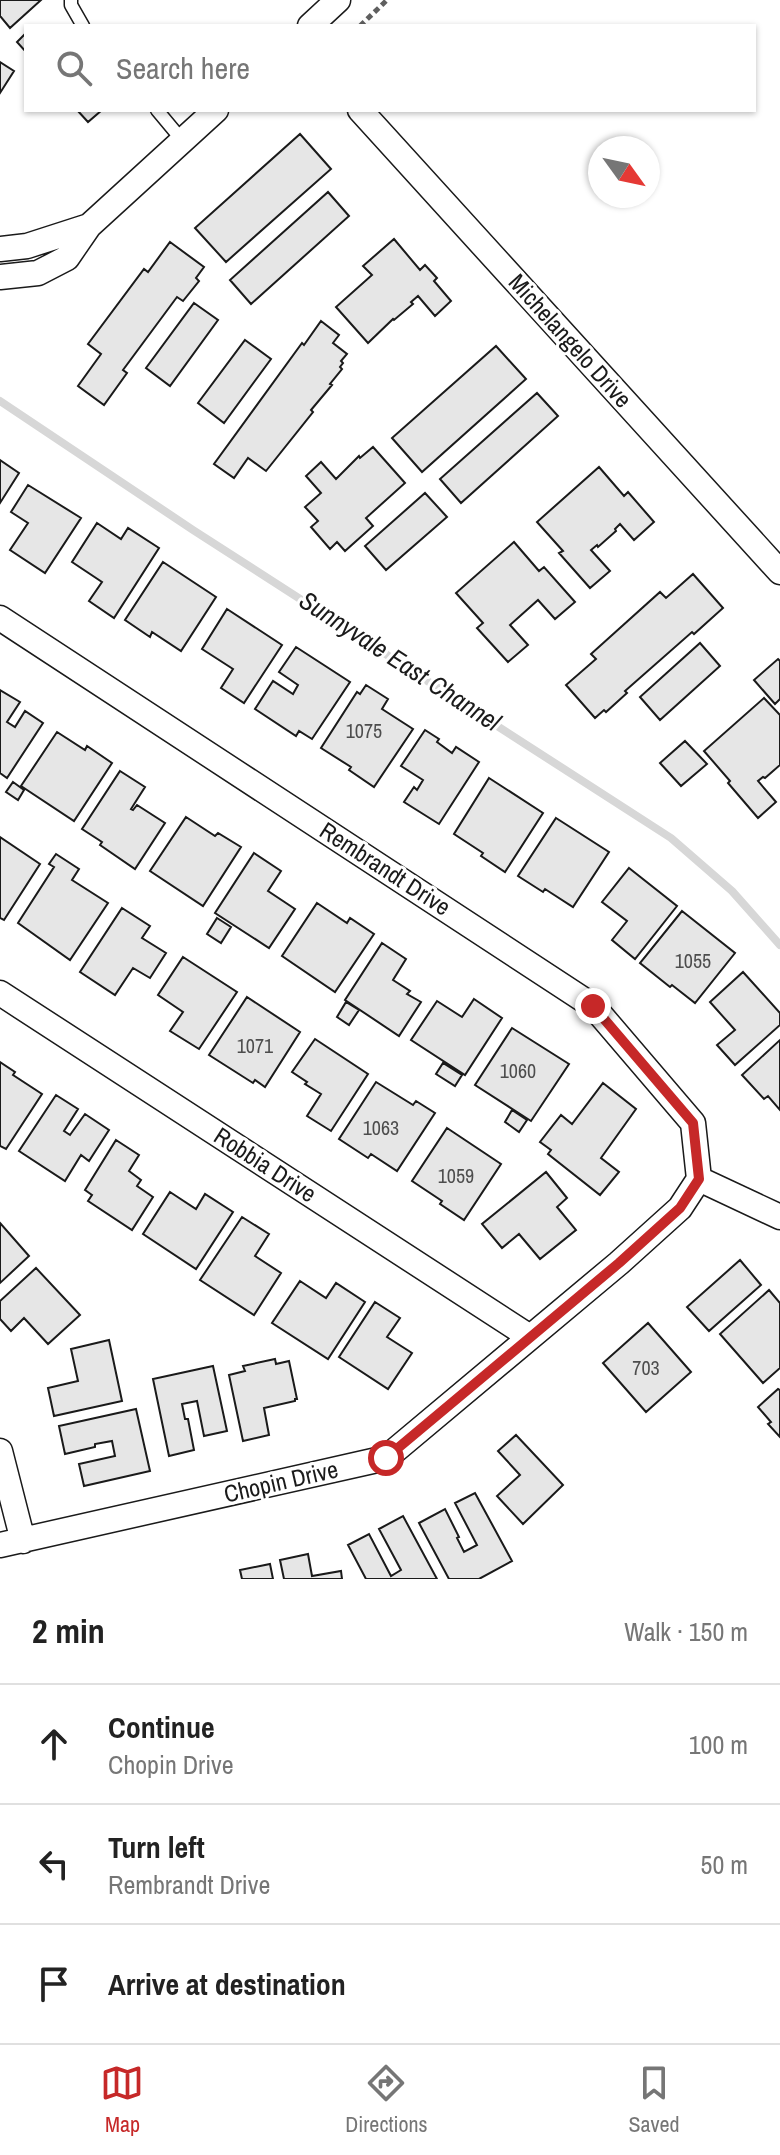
<!DOCTYPE html>
<html lang="en">
<head>
<meta charset="utf-8">
<style>
  body { margin:0; font-family:"Archivo Narrow",sans-serif; background:#f6f6f6; color:#222 }
  .compass { position:absolute; left:588px; top:136px; width:72px; height:72px; border-radius:50%; background:#fff; box-shadow:0 2px 6px #0004; rotate:123deg }
  .stop { position:absolute; width:24px; height:24px; margin:-18px; border:6px solid #c62828; border-radius:50%; background:#fff }
  .stop.end { background:#c62828; border-color:#fff; box-shadow:0 2px 8px #0008 }
  .list { margin:0; padding:0; list-style:none }
  h2 { display:flex; justify-content:space-between; align-items:center; height:104px; margin:0; padding:0 32px; font-size:34px }
  h2 small { font-size:26px; font-weight:400; color:#767676 }
  .list li { display:grid; grid-template-columns:52px 1fr auto; gap:24px; align-items:center; box-sizing:border-box; height:120px; padding:0 32px; border-top:2px solid #e0e0e0 }
  .list b { display:block; font-size:30px; white-space:nowrap }
  .list p { margin:0; font-size:26px; white-space:nowrap; color:#767676 }
  .list em { font-size:26px; font-style:normal; color:#767676 }
  .icon { flex:none; width:44px; height:44px; fill:none; stroke:currentColor; stroke-width:2; stroke-linecap:round; stroke-linejoin:round }
  .map { position:relative; flex:none; width:780px; height:1579px; overflow:hidden }
  .search { position:absolute; background:#fff; box-shadow:0 2px 6px #0004; left:24px; right:24px; top:24px; height:88px; display:flex; align-items:center; gap:20px; box-sizing:border-box; padding:0 28px; border-radius:0px; color:#767676; font-size:30px }
  .sheet { height:464px; background:#fff }
  nav { display:flex; justify-content:space-around; align-items:center; box-sizing:border-box; height:112px; border-top:2px solid #e0e0e0; background:#fff; font-size:22px; color:#767676 }
  nav a { display:grid; justify-items:center; gap:4px }
  nav .on { color:#c62828 }
  .map>svg:first-child { display:block }
  .lines { fill:none; stroke-linecap:round; stroke-linejoin:round }
  .stream { stroke:#d7d7d7; stroke-width:8 }
  .building { fill:#e6e6e6; stroke:#1a1a1a; stroke-width:2 }
  .lane-casing { stroke:#1a1a1a; stroke-width:15 }
  .street-casing { stroke:#1a1a1a; stroke-width:27 }
  .path { stroke:#5f5f5f; stroke-width:5; stroke-dasharray:6 4; stroke-linecap:butt }
  .lane { stroke:#fff; stroke-width:12 }
  .street { stroke:#fff; stroke-width:24 }
  .route { stroke:#c62828; stroke-width:10 }
  .labels { text-anchor:middle; stroke-width:6; stroke-linejoin:round; paint-order:stroke }
  .number-label { font-size:20px; fill:#4d4d4d }
  .street-label { font-size:24px; fill:#1a1a1a; stroke:#fff }
  .water-label { font-size:26px; font-style:italic; fill:#1a1a1a; stroke:#fff }
</style>
</head>
<body>
<div class="map">
<svg width="780" height="1579" viewBox="0 0 780 1579">
  <rect width="100%" height="100%" fill="#fff"/>
  <g class="lines">
    <path class="stream" d="M0,401L193,530L671,838L732,891L780,945"/>
  </g>
  <path class="building" d="M0,0H41L10,28L0,16Z
    M26,33V52L17,42Z
    M0,62L14,71L0,93Z
    M77,110H102L88,122Z
    M300,134L331,169L226,262L195,228Z
    M328,192L349,216L251,304L230,280Z
    M394,239L420,270L425,265L437,278L434,281L451,301L435,316L418,296L411,302L413,304L394,320L393,319L368,343L336,307L372,275L363,266Z
    M170,242L204,267L196,278L199,281L183,301L177,297L123,370L127,373L104,405L78,386L101,354L88,344L144,269L148,272Z
    M194,303L218,320L170,386L146,368Z
    M321,321L339,335L333,343L347,354L341,361L343,363L340,367L342,369L330,384L332,385L311,410L313,412L266,471L248,458L234,478L214,464L302,343L304,345Z
    M245,340L271,359L224,423L198,403Z
    M496,346L526,379L422,472L392,438Z
    M537,393L558,416L461,503L440,479Z
    M373,447L405,483L366,518L373,526L345,551L337,542L330,549L311,527L318,521L305,507L321,493L306,476L321,462L336,479L359,456L360,458Z
    M0,460L19,473L0,503Z
    M599,467L624,496L628,492L654,522L634,540L620,524L615,529L616,531L598,547L597,545L591,550L610,571L590,588L559,553L563,551L537,522Z
    M28,485L81,518L45,573L10,550L28,523L11,512Z
    M425,493L447,517L386,570L365,546Z
    M97,523L121,539L128,528L159,548L114,618L89,601L102,582L72,562Z
    M514,542L539,571L544,567L575,602L555,619L538,600L510,625L528,645L508,662L477,628L483,623L456,593Z
    M163,562L216,597L181,651L152,632L150,637L125,620Z
    M693,574L723,608L694,634L692,632L625,691L627,693L606,712L604,710L595,718L566,685L596,659L591,654L660,592L666,598Z
    M227,609L282,645L244,703L221,688L233,669L202,649Z
    M700,643L720,666L660,720L640,697Z
    M296,647L350,682L312,739L299,731L296,736L255,709L273,681L293,694L298,685L279,672Z
    M778,659L780,661V699L775,704L754,680Z
    M366,685L388,699L382,709L413,729L374,787L349,770L351,767L321,748L357,692L360,694Z
    M0,690L20,702L7,722L15,727L25,711L43,723L7,778L0,773Z
    M764,698L780,715V765L765,778L763,777L758,781L776,802L758,818L728,783L730,781L704,751Z
    M425,730L439,739L437,742L452,753L456,747L479,762L439,824L404,802L414,787L417,790L423,780L401,766Z
    M57,732L85,750L87,746L112,763L74,821L21,786Z
    M685,741L707,764L681,786L660,763Z
    M120,771L145,787L131,809L133,810L137,805L165,823L135,869L100,845L102,842L82,829Z
    M489,778L543,813L505,872L481,856L483,853L454,834Z
    M13,782L24,790L18,800L6,792Z
    M186,817L215,836L218,833L241,847L203,906L150,871Z
    M556,818L609,852L573,907L545,889L543,892L518,876Z
    M0,837L40,864L4,920L0,918Z
    M254,853L281,871L268,891L295,909L269,948L215,913Z
    M56,854L79,869L72,880L108,903L70,960L18,923L54,867L49,864Z
    M629,868L677,906L635,959L612,940L627,921L602,902Z
    M317,903L347,923L350,918L374,934L335,992L282,956Z
    M122,908L150,926L142,938L166,953L150,978L133,968L115,995L80,972Z
    M682,911L735,953L695,1003L672,985L670,987L640,963Z
    M217,918L231,927L221,943L207,934Z
    M382,943L406,959L393,980L410,991L407,994L421,1002L399,1036L345,1000Z
    M183,957L237,992L199,1049L170,1031L183,1012L158,995Z
    M743,972L780,1013V1025L735,1065L717,1045L735,1030L710,1002Z
    M247,997L300,1032L265,1087L255,1080L253,1083L209,1055Z
    M474,999L502,1018L465,1075L411,1040L437,1001L462,1017Z
    M346,1002L359,1010L349,1025L337,1017Z
    M512,1028L569,1064L531,1121L475,1085Z
    M315,1039L368,1074L331,1131L307,1116L321,1094L305,1084L307,1082L292,1072Z
    M780,1040V1110L768,1096L764,1099L742,1075Z
    M0,1062L15,1072L13,1075L42,1094L6,1149L0,1146Z
    M443,1063L462,1075L455,1086L436,1074Z
    M376,1082L413,1105L416,1101L435,1113L397,1171L371,1154L368,1158L339,1139Z
    M603,1083L636,1109L601,1158L619,1172L600,1195L548,1154L551,1150L540,1142L561,1115L572,1124Z
    M56,1095L78,1109L64,1131L70,1135L85,1114L109,1130L89,1161L81,1155L65,1181L19,1151Z
    M512,1110L527,1120L519,1132L505,1122Z
    M447,1128L501,1164L464,1220L440,1204L442,1201L412,1181Z
    M116,1140L139,1155L129,1171L141,1180L137,1186L153,1197L132,1230L88,1201L92,1195L85,1190Z
    M546,1172L567,1198L557,1207L576,1230L540,1259L519,1234L502,1248L482,1224Z
    M170,1192L196,1209L205,1194L233,1212L196,1269L143,1234Z
    M242,1217L269,1234L255,1256L281,1273L254,1315L200,1280Z
    M0,1223L29,1256L0,1283Z
    M740,1260L761,1285L709,1331L687,1307Z
    M36,1268L80,1315L48,1344L24,1318L11,1331L0,1319V1301Z
    M300,1281L326,1298L336,1283L365,1302L328,1359L272,1323Z
    M769,1290L780,1303V1368L763,1383L720,1334Z
    M375,1302L400,1318L387,1337L412,1353L388,1389L339,1357Z
    M648,1323L691,1372L646,1412L603,1363Z
    M109,1340L122,1401L54,1416L48,1388L78,1381L71,1349Z
    M275,1359L276,1364L289,1361L297,1399H295V1401L264,1408L269,1435L243,1441L229,1375L245,1371L243,1366Z
    M213,1366L227,1431L204,1436L197,1401L182,1404L185,1419H188L194,1450L169,1456L153,1379Z
    M778,1389L780,1390V1437L768,1424L771,1422L758,1407Z
    M136,1409L150,1471L84,1486L79,1464L115,1456L112,1441L95,1444V1447L65,1454L59,1426Z
    M516,1435L563,1485L523,1524L497,1496L520,1475L498,1451Z
    M475,1493L512,1561L479,1579H449L419,1523L445,1509L459,1537L457,1538L464,1552L477,1545L455,1503Z
    M403,1516L437,1579H366L348,1545L369,1534L391,1576L401,1570L379,1529Z
    M308,1554L312,1576L341,1571L342,1579H284L280,1560Z
    M270,1564L273,1579H242L240,1570Z"/>
  <g class="lines">
    <g class="lane-casing">
      <path id="lane" d="M71,0V5L83,26
        M157,110L182,140"/>
    </g>
    <g class="street-casing">
      <path id="street" d="M310,26L338,0
        M360,110L780,572
        M0,249L27,246L89,226
        M0,277L38,273L67,258L89,226L216,110
        M0,618L593,1006L693,1123L699,1179
        M0,993L530,1337
        M699,1179L780,1217
        M0,1451L23,1541
        M0,1545L386,1458L619,1263L680,1208L699,1179"/>
    </g>
    <path class="path" d="M360,26L387,0"/>
    <use href="#lane" class="lane"/>
    <use href="#street" class="street"/>
  </g>
  <g class="lines">
    <path class="route" d="M386,1458L619,1263L680,1208L699,1179L693,1123L593,1006"/>
  </g>
  <g class="labels">
    <g class="number-label">
      <text x="364" y="738">1075</text>
      <text x="693" y="968">1055</text>
      <text x="255" y="1053">1071</text>
      <text x="518" y="1078">1060</text>
      <text x="381" y="1135">1063</text>
      <text x="456" y="1183">1059</text>
      <text x="646" y="1375">703</text>
    </g>
    <g class="street-label">
      <text transform="translate(570 341) rotate(48)" y="8">Michelangelo Drive</text>
      <text transform="translate(385 869) rotate(33)" y="8">Rembrandt Drive</text>
      <text transform="translate(265 1165) rotate(33)" y="8">Robbia Drive</text>
      <text transform="translate(281 1482) rotate(-13)" y="8">Chopin Drive</text>
    </g>
    <g class="water-label">
      <text transform="translate(400 661) rotate(33)" y="9">Sunnyvale East Channel</text>
    </g>
  </g>
</svg>
<svg class="compass" viewBox="-18 -18 36 36"><path d="M0-13l5 13h-10z" fill="#e53935"/><path d="M0 13l5-13h-10z" fill="#767676"/></svg>
<div class="stop" style="left:386px;top:1458px"></div>
<div class="stop end" style="left:593px;top:1006px"></div>
<div class="search"><svg class="icon" aria-label="search" viewBox="0 0 24 24"><circle cx="10" cy="10" r="6"/><path d="M15 15l6 6"/></svg>Search here</div>
</div>
<section class="sheet">
<h2>2 min<small>Walk · 150 m</small></h2>
<ul class="list">
<li><svg class="icon" aria-label="ahead" viewBox="0 0 24 24"><path d="M12 20V5M6 11l6-6 6 6"/></svg><div><b>Continue</b><p>Chopin Drive</p></div><em>100 m</em></li>
<li><svg class="icon" aria-label="left" viewBox="0 0 24 24"><path d="M17 20v-9H6M10 6l-5 5 5 5"/></svg><div><b>Turn left</b><p>Rembrandt Drive</p></div><em>50 m</em></li>
<li><svg class="icon" aria-label="arrive" viewBox="0 0 24 24"><path d="M6 21V4h12l-3 4 3 4H6"/></svg><div><b>Arrive at destination</b></div></li>
</ul>
</section>
<nav>
<a class="on"><svg class="icon" aria-label="map" viewBox="0 0 24 24"><path d="M3 6l6-2 6 2 6-2v14l-6 2-6-2-6 2zM9 4v14M15 6v14"/></svg>Map</a>
<a><svg class="icon" aria-label="directions" viewBox="0 0 24 24"><path d="M12 3l9 9-9 9-9-9zM9 14v-3h6M13 9l2 2-2 2"/></svg>Directions</a>
<a><svg class="icon" aria-label="saved" viewBox="0 0 24 24"><path d="M7 4h10v16l-5-4-5 4z"/></svg>Saved</a>
</nav>
</body>
</html>
